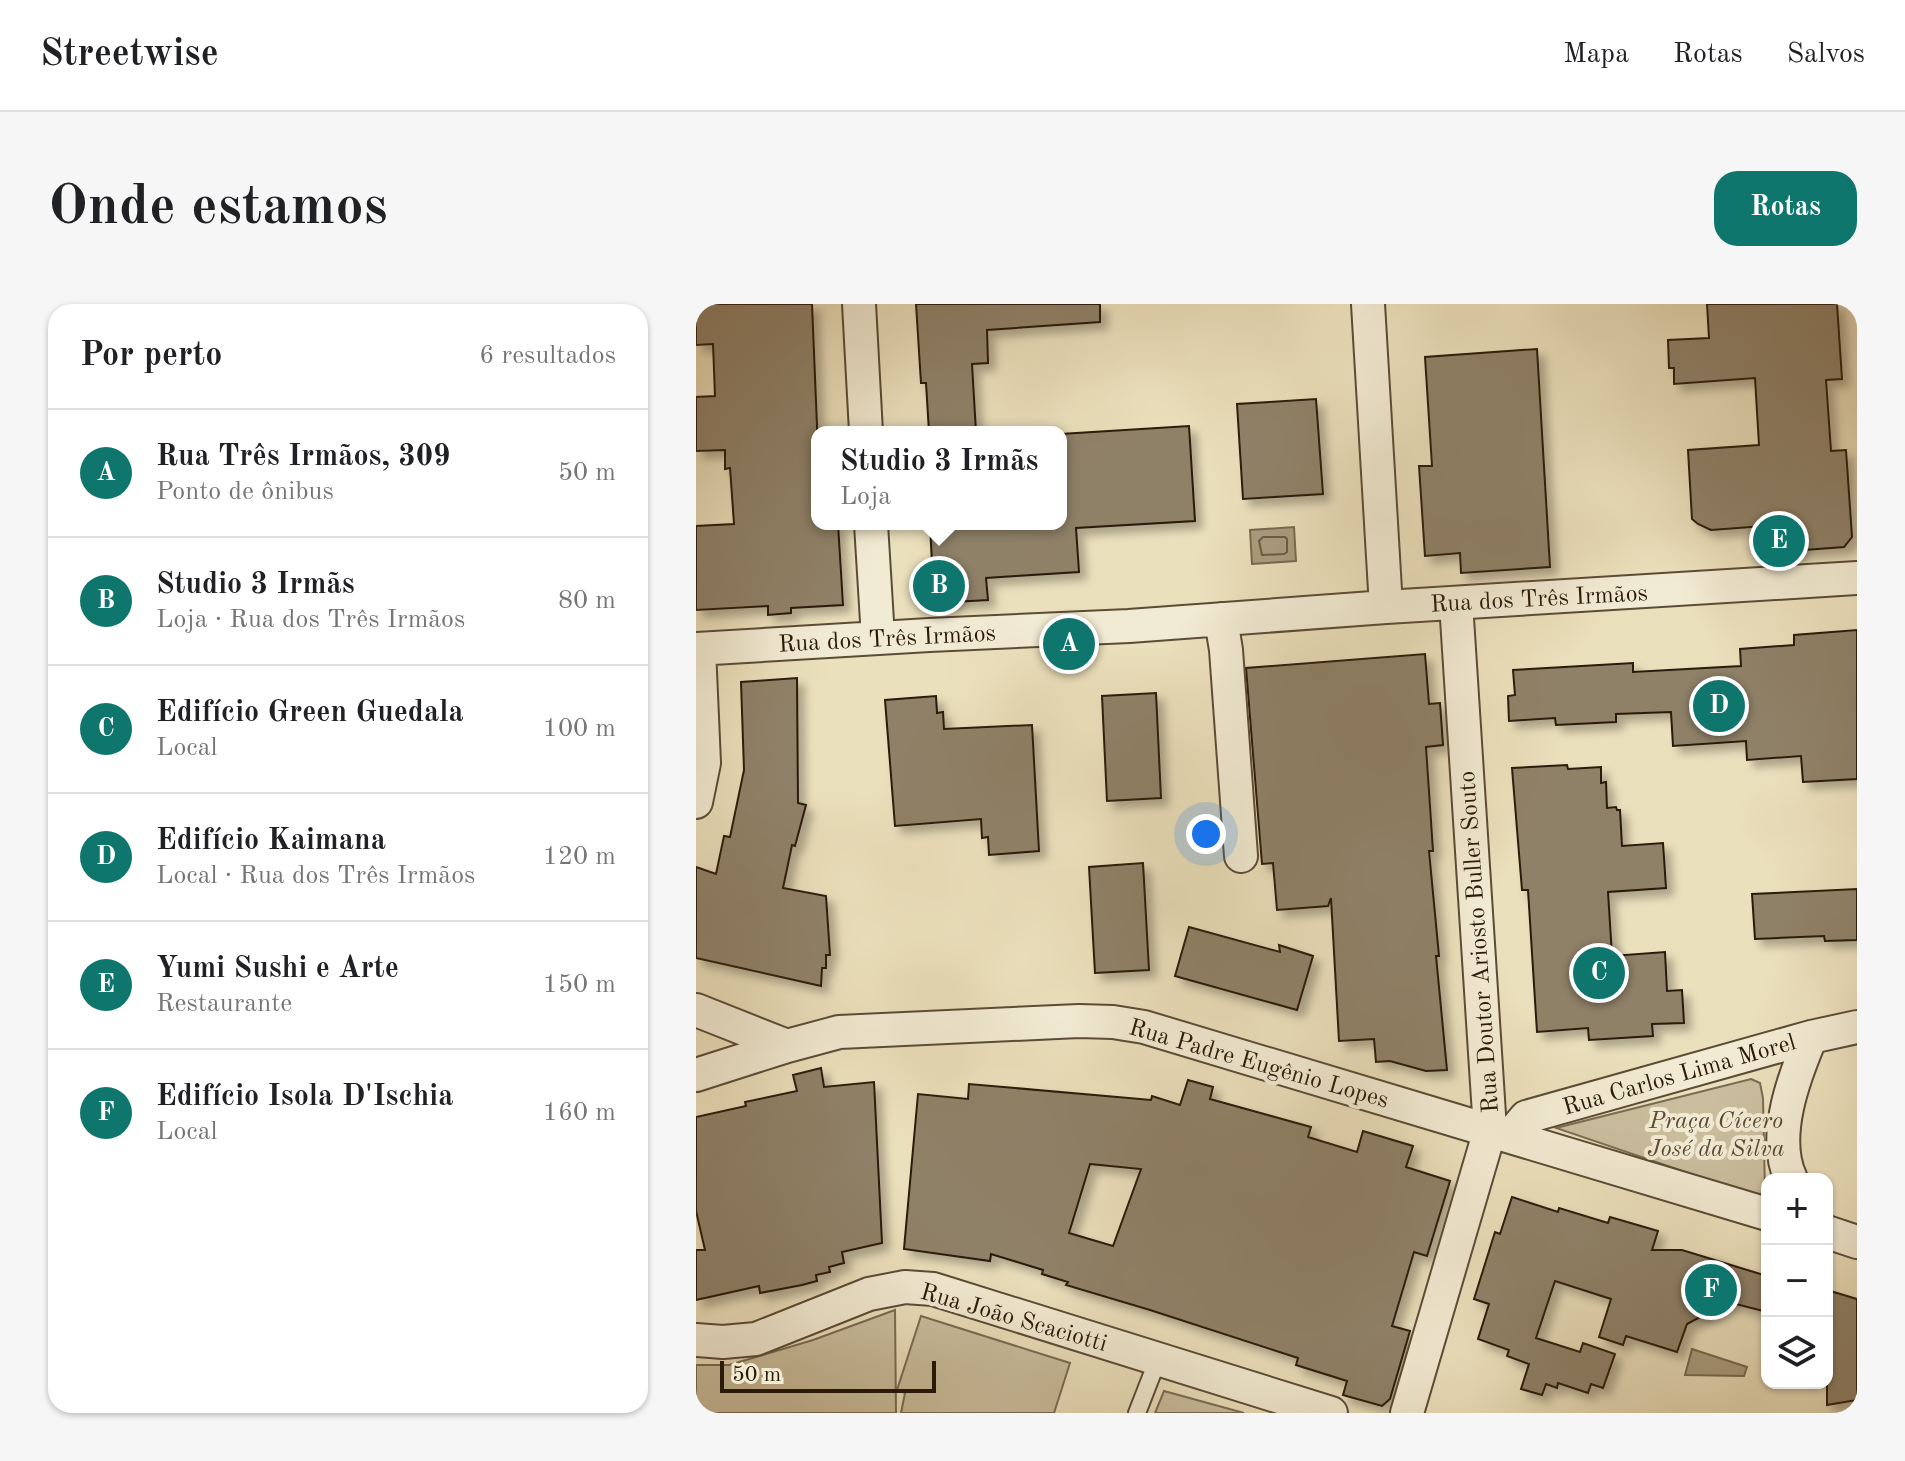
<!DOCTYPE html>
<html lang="pt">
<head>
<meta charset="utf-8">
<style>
  body { margin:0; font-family:"Old Standard TT",serif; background:#f6f6f6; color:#202124 }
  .controls { position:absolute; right:24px; bottom:24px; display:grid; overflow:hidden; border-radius:16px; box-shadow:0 2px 6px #0004 }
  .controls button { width:72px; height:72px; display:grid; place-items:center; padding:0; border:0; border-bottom:2px solid #e0e0e0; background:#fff; color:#202124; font:40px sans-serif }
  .scale { position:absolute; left:24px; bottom:20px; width:216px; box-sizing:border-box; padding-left:8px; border:4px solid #2b1a0a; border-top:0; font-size:22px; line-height:28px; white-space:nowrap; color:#2b1a0a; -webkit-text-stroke:6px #f2ebd3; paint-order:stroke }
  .you { position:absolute; left:510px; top:530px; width:28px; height:28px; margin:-20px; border:6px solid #fff; border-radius:50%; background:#1a73e8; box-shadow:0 0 0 12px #1a73e833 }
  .badge { display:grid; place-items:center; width:52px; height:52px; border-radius:50%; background:#0f766e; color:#fff; font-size:26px; font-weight:700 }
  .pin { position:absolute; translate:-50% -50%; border:4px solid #fff; box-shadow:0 2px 8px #0006 }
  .popup { position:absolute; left:115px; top:122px; width:256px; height:104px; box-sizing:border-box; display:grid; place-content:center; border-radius:16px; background:#fff; filter:drop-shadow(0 2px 6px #0005); font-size:26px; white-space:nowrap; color:#757577 }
  .popup b { font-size:30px; color:#202124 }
  .popup::after { content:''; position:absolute; left:50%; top:100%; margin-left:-16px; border:16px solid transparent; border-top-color:#fff }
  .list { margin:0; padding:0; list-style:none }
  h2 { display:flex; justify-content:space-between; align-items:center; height:104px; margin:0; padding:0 32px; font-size:34px }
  h2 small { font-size:26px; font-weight:400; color:#757577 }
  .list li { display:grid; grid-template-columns:52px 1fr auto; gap:24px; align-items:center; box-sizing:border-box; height:128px; padding:0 32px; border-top:2px solid #e0e0e0 }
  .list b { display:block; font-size:30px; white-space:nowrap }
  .list p { margin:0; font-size:26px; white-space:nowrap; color:#757577 }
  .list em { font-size:26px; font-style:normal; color:#757577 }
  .icon { flex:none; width:44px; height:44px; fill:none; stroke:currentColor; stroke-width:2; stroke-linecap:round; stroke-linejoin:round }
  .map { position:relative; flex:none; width:1161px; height:1109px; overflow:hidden; border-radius:24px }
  header { display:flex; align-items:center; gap:48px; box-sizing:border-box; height:112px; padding:0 40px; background:#fff; border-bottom:2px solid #e0e0e0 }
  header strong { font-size:38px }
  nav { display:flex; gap:44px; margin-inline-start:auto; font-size:28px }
  .intro { display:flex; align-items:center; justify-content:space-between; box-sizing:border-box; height:192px; padding:0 48px }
  h1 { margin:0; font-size:56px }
  .button { padding:20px 36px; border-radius:24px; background:#0f766e; color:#fff; font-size:28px; font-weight:700 }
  main { display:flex; gap:48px; padding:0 48px }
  aside { flex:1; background:#fff; border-radius:24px; box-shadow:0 2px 6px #0004 }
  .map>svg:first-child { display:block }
  .green { fill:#cabe9e; stroke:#7a6c54; stroke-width:2 }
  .water { fill:#aa9d7f; stroke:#776950; stroke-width:2 }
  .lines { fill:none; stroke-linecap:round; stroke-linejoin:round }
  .shore { stroke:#6a5c44; stroke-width:2 }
  .building { fill:#8f8167; stroke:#2b1a0a; stroke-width:2; fill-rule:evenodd; filter:url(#shadow) }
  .service-casing { stroke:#5b4c36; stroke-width:20 }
  .minor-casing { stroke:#5b4c36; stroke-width:36 }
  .service { stroke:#f2ebd3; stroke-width:16 }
  .minor { stroke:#f2ebd3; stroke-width:32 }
  .labels { text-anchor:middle; stroke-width:8; stroke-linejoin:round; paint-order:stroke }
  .street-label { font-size:24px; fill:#2b1a0a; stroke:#f2ebd3 }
  .park-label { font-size:24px; font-style:italic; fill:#5b4b36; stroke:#f2ebd3 }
</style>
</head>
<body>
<header>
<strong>Streetwise</strong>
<nav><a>Mapa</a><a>Rotas</a><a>Salvos</a></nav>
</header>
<div class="intro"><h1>Onde estamos</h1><a class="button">Rotas</a></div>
<main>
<aside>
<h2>Por perto<small>6 resultados</small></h2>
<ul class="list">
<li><span class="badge">A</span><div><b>Rua Três Irmãos, 309</b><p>Ponto de ônibus</p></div><em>50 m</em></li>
<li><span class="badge">B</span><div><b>Studio 3 Irmãs</b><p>Loja · Rua dos Três Irmãos</p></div><em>80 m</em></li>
<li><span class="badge">C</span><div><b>Edifício Green Guedala</b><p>Local</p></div><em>100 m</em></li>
<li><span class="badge">D</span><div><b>Edifício Kaimana</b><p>Local · Rua dos Três Irmãos</p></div><em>120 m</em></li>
<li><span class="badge">E</span><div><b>Yumi Sushi e Arte</b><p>Restaurante</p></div><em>150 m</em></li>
<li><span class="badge">F</span><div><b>Edifício Isola D'Ischia</b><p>Local</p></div><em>160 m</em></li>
</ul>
</aside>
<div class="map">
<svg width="1161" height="1109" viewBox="0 0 1161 1109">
  <defs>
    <filter id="shadow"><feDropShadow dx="7" dy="7" stdDeviation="4" flood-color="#0004"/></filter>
  </defs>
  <rect width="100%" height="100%" fill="#ebe0bc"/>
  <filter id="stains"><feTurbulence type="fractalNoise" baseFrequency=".0025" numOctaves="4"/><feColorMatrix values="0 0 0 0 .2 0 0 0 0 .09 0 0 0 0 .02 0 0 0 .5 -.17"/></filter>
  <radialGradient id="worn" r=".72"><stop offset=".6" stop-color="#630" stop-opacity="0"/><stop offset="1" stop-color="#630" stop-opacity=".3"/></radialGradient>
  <path class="green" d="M1055,775L1064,779L1067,794L1069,888L1060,892L860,824Z
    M199,1006L200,1109H0V1061H33L117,1036Z
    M225,1012L374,1059L358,1109H205L209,1089L201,1086Z
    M468,1087L548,1109H459Z"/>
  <path class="water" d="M598,223L600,257L556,260L554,226Z
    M996,1045L1051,1063L1048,1072L989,1071Z"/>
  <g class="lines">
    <path class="shore" d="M567,233H589L591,235V248L588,250L566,251L563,237Z"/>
  </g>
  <path class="building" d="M0,0H116L121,122V220H142L147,301L95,304V309L72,311V302L0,306V222L38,220L34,164L29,165V146L0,147V93L19,92L17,40L0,41Z
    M220,0H404V18L291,26L292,59L276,60L280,128H233L230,79H225Z
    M1011,0H1141L1146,75L1130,76L1135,147L1150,146L1156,233L1148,243L1069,249L1068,222L1015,226L1002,220L996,215L992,146L1063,141L1059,74L978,80V64H973L972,36L1013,34Z
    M841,45L854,263L765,269L764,249L729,252L723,162H736L729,53Z
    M620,95L627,190L547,195L541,100Z
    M493,122L499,217L380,224L383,268L290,274L292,296L238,299L234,220H365V130Z
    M1161,326V475L1107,478L1105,452L1051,456L1050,437L977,442L975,408L920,410V418L860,421L859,414L813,417L812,392L819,391L817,366L937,359V368L1045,362L1044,345L1098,341V331Z
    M729,350L733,400L744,399L747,441L730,443L737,547H733L743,652H740L751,766L730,767L694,757L680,758L678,735L643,737L635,594L632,602L581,606L577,559L566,560L550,364Z
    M101,374L102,499L110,501L99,542L96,541L87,584L130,592L134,651H130V664H126L125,682L0,654V563L20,570L28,532L34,533L48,466L45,378Z
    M460,389L465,494L411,497L406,392Z
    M240,392L241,409L247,408L248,425L336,421L343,547L293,551L292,533L286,534L285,515L199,522L189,396Z
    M871,461L872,465L905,463V479L910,478L911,504L920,503L921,506H924L926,542L967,539L970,584L912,588L916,652L969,648L971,687L986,686L988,719L956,720L957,732L893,736L892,724L841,728L832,586H826L816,464Z
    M447,559L453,666L399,669L393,563Z
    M1161,585V636L1129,637L1128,632L1059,635L1056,590Z
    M493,623L584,648L583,641L617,652L601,706L479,672Z
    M125,764L128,783L178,778L186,939L146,948L148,959L133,963L134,968L120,971L121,977L106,981L64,989L63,982L0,996V946H9L0,907V813L50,802L49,798L101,787L97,771Z
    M492,776L517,783L514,795L615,823L612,833L661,848L667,827L717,842L710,863L754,877L731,952L718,948L696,1022L714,1027L694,1095L686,1102L647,1091L651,1077L600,1061L602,1054L454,1006L370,981L372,978L346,970L347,966L295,950L294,957L208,945L222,790L272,795L273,780L455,796L456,792L484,801ZM394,860L445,865L417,942L373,929Z
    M816,893L862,908L863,904L912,919L914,913L962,927L956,946H986L1071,972V1008L1032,998L991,1020L981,1048L930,1032L927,1041L903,1033L915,995L859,977L840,1034L884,1048L887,1039L919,1050L907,1084L895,1080L892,1089L862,1079L861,1084L850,1080L846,1091L825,1085L833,1060L811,1052L813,1046L782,1035L793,1000L778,995L799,928L804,930Z
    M1131,986L1161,995V1096L1131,1101Z"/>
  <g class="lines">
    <g class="service-casing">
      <path id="service" d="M441,1109L462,1055"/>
    </g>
    <g class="minor-casing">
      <path id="minor" d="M163,0L170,128
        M672,0L690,303
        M175,220L182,334
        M525,315L530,346L545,552
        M0,345L233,331L433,322L690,303L1161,274
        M0,498L8,459L3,345
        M0,706L91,742L143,728L383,717L417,718L448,723L1071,910
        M0,771L91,742
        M814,832L830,813L1115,733L1161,723
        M1095,875C1075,833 1098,773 1115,733
        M1131,928L1161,938
        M0,1036L27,1038L60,1035L173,990L209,983L237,985L635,1109
        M711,1109L794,826L760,299"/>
    </g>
    <use href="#service" class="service"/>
    <use href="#minor" class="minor"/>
  </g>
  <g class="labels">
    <g class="street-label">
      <text transform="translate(843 294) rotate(-3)" y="8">Rua dos Três Irmãos</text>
      <text transform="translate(191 334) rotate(-3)" y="8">Rua dos Três Irmãos</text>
      <text transform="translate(782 638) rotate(-94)" y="8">Rua Doutor Ariosto Buller Souto</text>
      <text transform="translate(563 759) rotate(16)" y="8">Rua Padre Eugênio Lopes</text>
      <text transform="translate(983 770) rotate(-16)" y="8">Rua Carlos Lima Morel</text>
      <text transform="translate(318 1013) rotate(16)" y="8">Rua João Scaciotti</text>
    </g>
    <g class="park-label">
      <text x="1020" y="824">Praça Cícero<tspan x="1020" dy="28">José da Silva</tspan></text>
    </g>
  </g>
  <rect width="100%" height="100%" filter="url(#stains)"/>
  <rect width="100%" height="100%" fill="url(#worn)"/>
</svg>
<div class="controls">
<button>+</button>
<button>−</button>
<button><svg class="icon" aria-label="layers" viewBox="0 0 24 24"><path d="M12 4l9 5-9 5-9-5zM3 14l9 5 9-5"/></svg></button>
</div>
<div class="scale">50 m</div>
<div class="you"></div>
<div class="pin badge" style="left:373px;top:340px">A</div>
<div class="pin badge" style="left:243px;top:282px">B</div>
<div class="popup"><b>Studio 3 Irmãs</b>Loja</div>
<div class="pin badge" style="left:903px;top:669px">C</div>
<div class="pin badge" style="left:1023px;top:402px">D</div>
<div class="pin badge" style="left:1083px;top:237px">E</div>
<div class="pin badge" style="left:1015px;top:986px">F</div>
</div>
</main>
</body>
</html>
